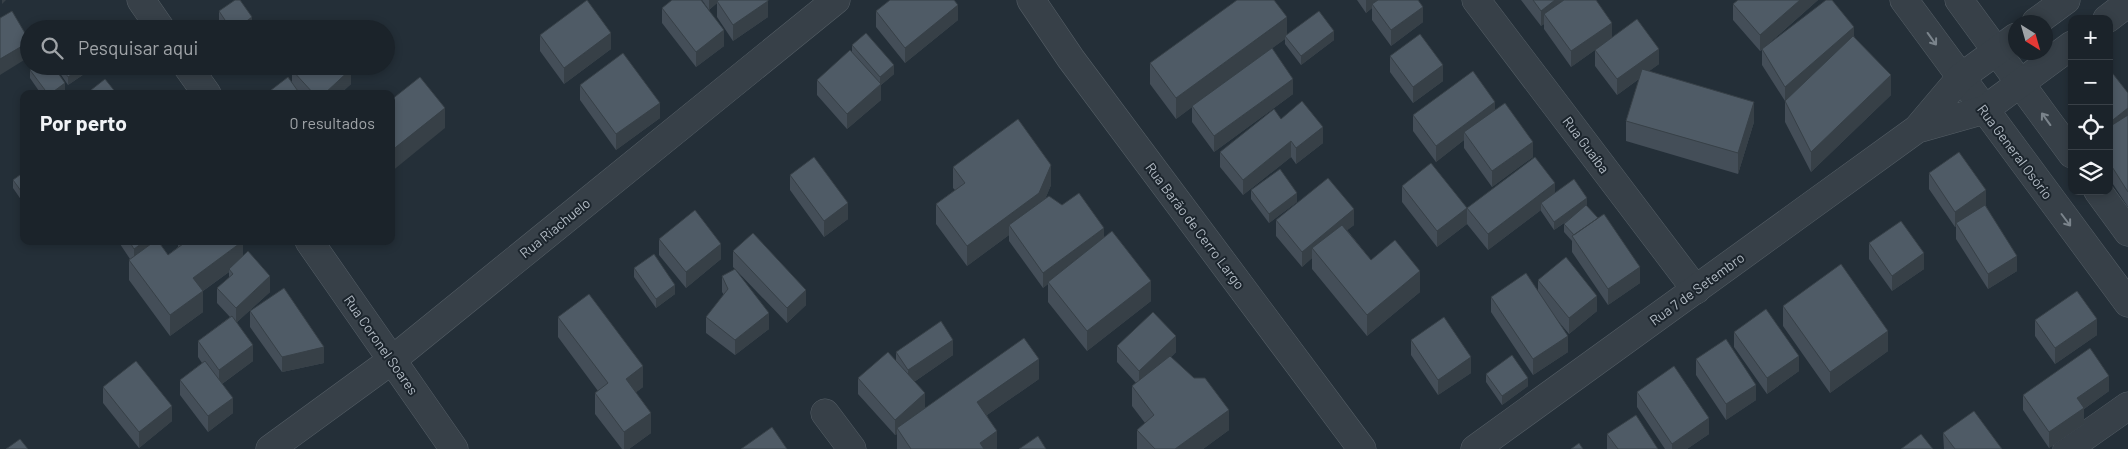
<!DOCTYPE html>
<html lang="pt">
<head>
<meta charset="utf-8">
<style>
  body { margin:0; font-family:Barlow,sans-serif; background:#282f36; color:#f1f3f6 }
  .controls { position:absolute; right:15px; top:15px; display:grid; overflow:hidden; border-radius:10px; box-shadow:0 2px 8px #0003 }
  .controls button { width:45px; height:45px; display:grid; place-items:center; padding:0; border:0; border-bottom:1px solid #394047; background:#1b232a; color:#f1f3f6; font:25px sans-serif }
  .compass { position:absolute; left:2008px; top:15px; width:45px; height:45px; border-radius:50%; background:#1b232a; box-shadow:0 2px 8px #0003; rotate:143deg }
  .list { margin:0; padding:0; list-style:none }
  h2 { display:flex; justify-content:space-between; align-items:center; height:65px; margin:0; padding:0 20px; font-size:21px }
  h2 small { font-size:16px; font-weight:400; color:#a0a4a8 }
  .icon { flex:none; width:28px; height:28px; fill:none; stroke:currentColor; stroke-width:2; stroke-linecap:round; stroke-linejoin:round }
  .map { position:relative; flex:none; width:2128px; height:449px; overflow:hidden }
  .search { position:absolute; background:#1b232a; box-shadow:0 2px 8px #0003; left:20px; top:20px; width:375px; height:55px; display:flex; align-items:center; gap:12px; box-sizing:border-box; padding:0 18px; border-radius:28px; color:#a0a4a8; font-size:19px }
  .panel { position:absolute; background:#1b232a; box-shadow:0 2px 8px #0003; left:20px; top:90px; width:375px; height:155px; border-radius:10px }
  .map>svg:first-child { display:block }
  .lines { fill:none; stroke-linecap:round; stroke-linejoin:round }
  .minor-casing { stroke:#555e66; stroke-width:29 }
  .tertiary-casing { stroke:#555e66; stroke-width:29 }
  .minor { stroke:#374048; stroke-width:28 }
  .tertiary { stroke:#374048; stroke-width:28 }
  .wall { fill:#444e58 }
  .shaded-wall { fill:#374047 }
  .building { fill:#4f5b66; stroke:#374047 }
  .oneway { stroke:#7b848c }
  .labels { text-anchor:middle; stroke-width:4; stroke-linejoin:round; paint-order:stroke }
  .street-label { font-size:14px; fill:#b2bbc4; stroke:#1c252d }
</style>
</head>
<body>
<div class="map">
<svg width="2128" height="449" viewBox="0 0 2128 449">
  <rect width="100%" height="100%" fill="#242f38"/>
  <g class="lines">
    <g class="minor-casing">
      <path id="minor" d="M141,0L161,29
        M1031,0L1071,59L1362,449
        M1476,0L1696,290
        M1904,0L2128,303
        M1959,0L2072,154
        M187,66L207,94
        M2098,191L2128,232
        M309,241L454,449
        M825,413L852,449
        M270,449L392,360L836,0
        M2067,449L2128,406"/>
    </g>
    <g class="tertiary-casing">
      <path id="tertiary" d="M2107,19L2128,3
        M2036,22L2066,0
        M1917,129L1984,110L2072,45
        M1475,449L1917,129L1961,77L2016,37"/>
    </g>
    <use href="#minor" class="minor"/>
    <use href="#tertiary" class="tertiary"/>
  </g>
  <path class="wall" d="M702,0H768V17L733,41L717,17V3L709,10Z
    M1357,0H1418L1423,22L1391,46L1372,20V8L1366,13Z
    M1521,0H1596L1612,38L1659,64L1649,71L1754,122L1738,174L1626,141V121L1639,79L1617,95L1595,66V50L1602,45L1571,67L1544,29V24L1541,26Z
    M1818,0L1766,46L1854,36L1891,95L1811,172L1785,122V101L1762,65V50L1760,51L1733,20V4Z
    M662,8L724,46L696,67L662,23Z
    M219,11L252,26L248,29H225L219,20Z
    M876,11L958,20L905,63L876,27Z
    M540,35L611,49L564,84L540,51Z
    M1287,35L1334,40L1301,65L1285,44V39L1272,48L1293,94L1214,152L1192,122V107L1176,119L1150,84V63Z
    M852,45L894,74L881,85V100L847,129L817,95V80L852,52Z
    M1390,56L1443,81L1413,103L1390,72Z
    M55,66H93V68L68,85Z
    M30,70L65,91L61,94H41L30,78Z
    M292,70L351,84L340,94H266L292,83Z
    M2109,71L2128,93V207L2109,178Z
    M580,85L660,118L616,150L580,100Z
    M2072,102V123L2069,120V104Z
    M1495,110L1533,157L1492,187L1464,148V140L1436,162L1413,131V115Z
    M1281,119L1323,143L1296,164L1291,157L1243,195L1220,167V152Z
    M953,167L1051,185L1045,199L1062,205L1104,237L1151,301L1087,351L1048,302V284L1043,288L1009,241V235L967,266L936,224V204L955,190L953,188Z
    M24,172V204L13,188V180Z
    M1929,173L1986,206L2017,271L1988,289L1956,239V226L1955,227L1929,189Z
    M790,175L848,219L824,237L790,190Z
    M1402,186L1467,208L1555,192L1587,206L1640,283L1608,305L1572,252V241L1564,232V224L1570,219L1554,230L1541,211V210L1488,250L1467,224L1437,247L1402,202Z
    M1251,190L1297,202L1269,223L1251,199Z
    M1276,220L1354,225L1347,230L1371,260L1420,292L1367,336L1312,269V258L1302,267L1276,236Z
    M659,239L721,259L686,288L659,255Z
    M118,241H167L161,245L168,255L178,247V241H243V256L270,292L237,322L253,361L222,384L233,413L208,432L180,395V380L202,363L198,357V341L230,317L217,303V288L229,278V272L203,291V312L170,336L129,280V260L130,259Z
    M1869,243L1924,269L1892,291L1869,259Z
    M733,251L806,305L787,323L733,267Z
    M634,268L675,294L656,308L634,277Z
    M722,276L769,329L735,355L706,333V317L724,295L722,292Z
    M1538,280L1597,311L1569,334L1554,316L1568,352L1533,375L1491,312V297L1538,291Z
    M1783,306L1888,351L1830,393L1783,326Z
    M250,311L324,363L282,372L250,327Z
    M558,317L643,387L636,392L651,433L629,449H622L595,414V393L598,391L558,337Z
    M2035,320L2097,335L2055,364L2035,336Z
    M1734,332L1799,371L1767,394L1734,347Z
    M1411,340L1471,373L1438,395L1411,355Z
    M1117,346L1176,352L1171,357L1229,430L1203,449H1137V430L1145,423L1132,406V386L1136,383L1117,362Z
    M896,352L953,355L914,382L925,408L1039,379L987,415L997,449H897V434L895,435L858,394V378L896,361Z
    M1696,359L1756,400L1726,420L1696,375Z
    M1486,374L1528,386L1502,405L1486,382Z
    M103,387L172,421L139,448L103,403Z
    M2109,391L2084,409V424L2049,448L2023,410V395Z
    M1637,392L1709,434L1687,449H1665L1637,407Z
    M1943,433L2002,449H1944Z
    M1607,434L1658,449H1607Z"/>
  <path class="shaded-wall" d="M2,0H6L2,4Z
    M709,0H722L717,1V3L709,10Z
    M1366,0H1384L1372,4V8L1366,13Z
    M1555,0H1576L1544,14V24L1541,26V11Z
    M1800,0H1818L1760,51V35Z
    M768,1V17L733,41V25Z
    M958,5V20L905,63V48Z
    M1423,7V22L1391,46V30Z
    M252,17V26L248,29H236Z
    M1287,17V37L1285,36V39L1176,119V98Z
    M1612,23V38L1571,67V51Z
    M1854,27V43L1785,102V87Z
    M724,30V46L696,67V52Z
    M1334,31V40L1301,65V56Z
    M611,33V49L564,84V68Z
    M29,42V57L0,75V59Z
    M1659,49V64L1617,95V79Z
    M894,65V74L881,85V100L847,129V114L880,85V77Z
    M1443,65V81L1413,103V87Z
    M83,66H93V68L68,85V77Z
    M351,69V84L340,94H324Z
    M1891,75V95L1811,172V152Z
    M1293,79V94L1214,152V136Z
    M65,83V91L61,94H50Z
    M1495,102V117L1464,132V140L1436,162V146Z
    M1754,102V122L1738,174V153Z
    M660,103V118L616,150V134Z
    M445,108V128L391,172V151Z
    M2128,108V123L2109,139V123Z
    M1323,127V143L1296,164V148Z
    M1291,141V157L1243,195V180Z
    M1533,142V157L1492,187V171Z
    M1051,165V185L1039,214L1009,225V235L967,266V246Z
    M1555,183V199L1541,203V210L1488,250V234Z
    M1986,190V206L1956,223V226L1955,227V212Z
    M1297,193V202L1269,223V214Z
    M1587,198V206L1554,230V222Z
    M848,203V219L824,237V221Z
    M1467,208V224L1437,247V231Z
    M1354,209V225L1317,254L1312,248V258L1302,267V252Z
    M1104,228V243L1048,282V284L1043,288V273Z
    M145,241H167L134,264V249Z
    M243,241V261L229,269V272L193,298V278Z
    M721,244V259L686,288V272Z
    M1924,253V269L1892,291V276Z
    M2017,256V271L1988,289V274Z
    M1640,267V283L1608,305V289Z
    M1420,271V292L1367,336V315Z
    M270,276V292L236,323V308Z
    M1151,281V301L1087,351V331Z
    M675,285V294L656,308V299Z
    M806,290V305L787,323V308Z
    M203,291V312L170,336V315Z
    M1597,296V311L1569,334V318Z
    M769,313V329L735,355V340Z
    M2097,319V335L2055,364V348Z
    M1888,331V351L1830,393V372Z
    M1176,336V352L1139,386V371Z
    M1568,336V352L1533,375V359Z
    M953,340V355L908,386V370Z
    M253,345V361L219,386V370Z
    M324,347V363L282,372V357Z
    M1799,356V371L1767,394V378Z
    M1471,357V373L1438,395V380Z
    M1039,359V379L977,422V402Z
    M643,366V387L626,400V379Z
    M2109,376V391L2084,409V424L2049,448V432L2077,398Z
    M1528,378V386L1502,405V396Z
    M1756,385V400L1726,420V404Z
    M925,393V409L897,428V434L895,435V420Z
    M233,398V413L208,432V416Z
    M172,406V421L139,448V432Z
    M1229,410V430L1203,449H1175Z
    M651,413V433L629,449H624V432Z
    M1709,418V434L1687,449H1672V444Z
    M997,431V449H980V443Z"/>
  <path class="building" d="M235,0H240L252,17L236,29H231L219,11Z
    M587,0L611,33L564,68L540,35Z
    M672,0H701L724,30L696,52L662,8Z
    M719,0H768V1L733,25L717,1Z
    M890,0H954L958,5L905,48L876,11Z
    M1237,0H1274L1287,17L1176,98L1150,63Z
    M1378,0H1418L1423,7L1391,30L1372,4Z
    M1533,0H1555L1541,11Z
    M1564,0H1596L1612,23L1571,51L1544,14Z
    M1738,0H1800L1760,35L1733,4Z
    M1826,0H1832L1854,27L1785,87L1762,49Z
    M12,11L29,40V42L0,59V18Z
    M1319,11L1334,31L1301,56L1285,36Z
    M1637,19L1659,49L1617,79L1595,50Z
    M866,33L894,65L880,77L852,45Z
    M1420,34L1443,65L1413,87L1390,56Z
    M1853,36L1891,75L1811,152L1785,101Z
    M1272,48L1293,79L1214,136L1192,106Z
    M850,50L881,84L847,114L817,80Z
    M623,53L660,103L616,134L580,85Z
    M35,66H53L65,83L50,94H48L30,70Z
    M61,66H83L68,77Z
    M297,66H348L351,69L324,94H314L292,70Z
    M1642,69L1754,102L1738,153L1626,121Z
    M2110,70L2128,93V108L2109,123V71Z
    M1473,71L1495,102L1436,146L1413,115Z
    M288,77L300,94H266Z
    M420,77L445,108L391,151V100Z
    M105,79L117,94H86Z
    M1302,101L1323,127L1296,148L1291,141L1243,180L1220,152L1274,109L1281,119Z
    M1505,103L1533,142L1492,171L1464,132Z
    M2128,115V192L2109,162V127Z
    M1018,119L1051,165L1039,193L967,246L936,204L965,183L953,167Z
    M1959,152L1986,190L1955,212L1929,173Z
    M814,157L848,203L824,221L790,175Z
    M1535,157L1555,183L1488,234L1467,208L1437,231L1402,186L1431,163L1467,208Z
    M1280,169L1297,193L1269,214L1251,190Z
    M24,172V195L13,180Z
    M1328,178L1354,209L1302,252L1276,220Z
    M1574,179L1587,198L1554,222L1541,203Z
    M1079,193L1104,228L1043,273L1009,225L1049,196L1062,205Z
    M1586,205L1598,218L1574,235L1564,224Z
    M1985,205L2017,256L1988,274L1956,223Z
    M695,210L721,244L686,272L659,239Z
    M1604,214L1640,267L1608,289L1572,236Z
    M1901,221L1924,253L1892,276L1869,243Z
    M1342,225L1371,260L1395,240L1420,271L1367,315L1312,248Z
    M1112,231L1151,281L1087,331L1048,282Z
    M753,233L806,290L787,308L733,251Z
    M129,241H145L134,249Z
    M155,241H158L168,255L187,241H243L193,278L203,291L170,315L129,260Z
    M248,251L270,276L236,308L217,288L233,274L229,269Z
    M654,254L675,285L656,299L634,268Z
    M1566,257L1597,296L1569,318L1538,280Z
    M1841,264L1888,331L1830,372L1783,306Z
    M735,269L769,313L735,340L706,317L728,289L722,276Z
    M1526,273L1568,336L1533,359L1491,297Z
    M284,288L324,347L282,357L250,311Z
    M2077,291L2097,319L2055,348L2035,320Z
    M589,294L643,366L626,379L651,413L624,432L595,393L608,383L558,317Z
    M1766,309L1799,356L1767,378L1734,332Z
    M1153,312L1176,336L1139,371L1117,346Z
    M232,316L253,345L219,370L198,341Z
    M1444,317L1471,357L1438,380L1411,340Z
    M941,321L953,340L908,370L896,352Z
    M1024,338L1039,359L977,402L997,431L980,443L984,449H911L897,428Z
    M1726,339L1756,385L1726,404L1696,359Z
    M2090,348L2109,376L2077,398L2084,408L2049,432L2023,395Z
    M888,352L925,393L895,420L858,378Z
    M1512,355L1528,378L1502,396L1486,374Z
    M1170,356L1194,378H1205L1229,410L1175,449H1155L1137,430L1154,415L1132,386Z
    M136,361L172,406L139,432L103,387Z
    M205,361L233,398L208,416L180,380Z
    M1674,366L1709,418L1672,444L1637,392Z
    M1974,411L2002,449H1955L1943,433Z
    M1636,415L1658,449H1618L1607,434Z
    M772,427L787,449H741Z
    M1921,434L1933,449H1901Z
    M1038,436L1046,449H1019Z
    M20,439L28,449H6Z
    M1579,443L1583,449H1571Z"/>
  <defs><path id="oneway-shaft" d="M-6 0H5M1.5-3L5.5 0L1.5 3" fill="none" stroke-width="1.6" stroke-linecap="round" stroke-linejoin="round" transform="scale(1.25)"/></defs>
  <g class="oneway">
    <use href="#oneway-shaft" transform="translate(1932 39) rotate(54)"/>
    <use href="#oneway-shaft" transform="translate(2046 119) rotate(-126)"/>
    <use href="#oneway-shaft" transform="translate(2066 220) rotate(53)"/>
  </g>
  <g class="labels">
    <g class="street-label">
      <text transform="translate(1586 145) rotate(53)" y="5">Rua Guaíba</text>
      <text transform="translate(2015 152) rotate(53)" y="5">Rua General Osório</text>
      <text transform="translate(1195 226) rotate(53)" y="5">Rua Barão de Cerro Largo</text>
      <text transform="translate(555 228) rotate(-39)" y="5">Rua Riachuelo</text>
      <text transform="translate(1697 289) rotate(-36)" y="5">Rua 7 de Setembro</text>
      <text transform="translate(381 345) rotate(55)" y="5">Rua Coronel Soares</text>
    </g>
  </g>
</svg>
<div class="controls">
<button>+</button>
<button>−</button>
<button><svg class="icon" aria-label="locate" viewBox="0 0 24 24"><circle cx="12" cy="12" r="6"/><path d="M12 2v4M12 18v4M2 12h4M18 12h4"/></svg></button>
<button><svg class="icon" aria-label="layers" viewBox="0 0 24 24"><path d="M12 4l9 5-9 5-9-5zM3 14l9 5 9-5"/></svg></button>
</div>
<svg class="compass" viewBox="-18 -18 36 36"><path d="M0-13l5 13h-10z" fill="#e53935"/><path d="M0 13l5-13h-10z" fill="#a0a4a8"/></svg>
<div class="search"><svg class="icon" aria-label="search" viewBox="0 0 24 24"><circle cx="10" cy="10" r="6"/><path d="M15 15l6 6"/></svg>Pesquisar aqui</div>
<section class="panel">
<h2>Por perto<small>0 resultados</small></h2>
<ul class="list">
</ul>
</section>
</div>
</body>
</html>
